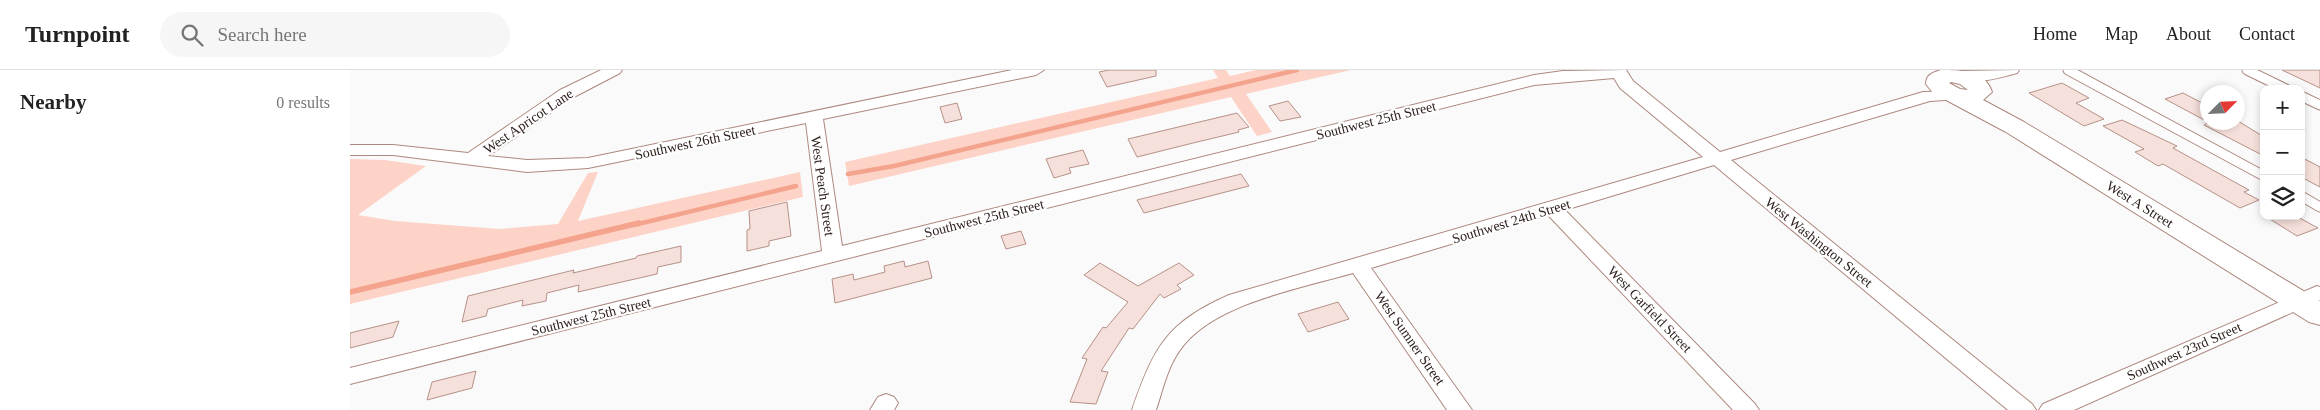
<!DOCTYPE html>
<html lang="en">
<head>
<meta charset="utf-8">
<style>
  body { margin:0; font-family:"Times New Roman",serif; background:#f6f6f6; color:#222 }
  .controls { position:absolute; right:15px; top:15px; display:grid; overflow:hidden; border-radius:10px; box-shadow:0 2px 8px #0003 }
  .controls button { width:45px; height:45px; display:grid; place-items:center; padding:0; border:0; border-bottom:1px solid #e0e0e0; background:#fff; color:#222; font:25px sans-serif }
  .compass { position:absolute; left:1850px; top:15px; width:45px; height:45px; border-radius:50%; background:#fff; box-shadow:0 2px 8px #0003; rotate:66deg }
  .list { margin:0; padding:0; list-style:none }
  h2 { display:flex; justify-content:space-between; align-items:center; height:65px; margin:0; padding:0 20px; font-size:21px }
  h2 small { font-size:16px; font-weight:400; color:#767676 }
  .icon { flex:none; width:28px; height:28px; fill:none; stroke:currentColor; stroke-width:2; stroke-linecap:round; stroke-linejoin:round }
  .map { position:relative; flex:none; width:1970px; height:340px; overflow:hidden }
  header { display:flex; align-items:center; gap:30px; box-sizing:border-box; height:70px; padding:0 25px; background:#fff; border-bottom:1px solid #e0e0e0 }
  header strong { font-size:24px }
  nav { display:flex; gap:28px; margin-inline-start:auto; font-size:18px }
  .search { width:350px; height:45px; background:#f6f6f6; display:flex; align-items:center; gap:12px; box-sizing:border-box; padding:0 18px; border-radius:28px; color:#767676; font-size:19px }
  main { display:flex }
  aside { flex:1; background:#fff }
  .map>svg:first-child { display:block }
  .green { fill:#fdd3c8 }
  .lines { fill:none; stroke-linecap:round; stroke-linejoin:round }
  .stream-far1 { stroke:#f4a38d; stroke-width:4.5 }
  .stream { stroke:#f4a38d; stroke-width:5.5 }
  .building { fill:#f6e0db; stroke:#b69187 }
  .service-casing { stroke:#ad887e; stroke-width:11 }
  .minor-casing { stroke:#ad887e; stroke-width:2 }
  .secondary-casing { stroke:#ad887e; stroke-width:2 }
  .service { stroke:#fff; stroke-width:9 }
  .minor { fill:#fff; fill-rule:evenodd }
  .secondary { fill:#fff; fill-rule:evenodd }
  .labels { text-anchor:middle; stroke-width:4.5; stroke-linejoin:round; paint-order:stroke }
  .street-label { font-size:14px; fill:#2f211d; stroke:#fff }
</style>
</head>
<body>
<header>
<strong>Turnpoint</strong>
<div class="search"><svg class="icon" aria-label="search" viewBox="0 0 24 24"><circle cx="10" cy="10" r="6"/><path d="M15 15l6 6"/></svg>Search here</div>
<nav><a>Home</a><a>Map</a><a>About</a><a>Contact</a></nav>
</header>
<main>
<aside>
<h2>Nearby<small>0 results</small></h2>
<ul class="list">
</ul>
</aside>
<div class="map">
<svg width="1970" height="340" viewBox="0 0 1970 340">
  <rect width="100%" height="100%" fill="#fafafa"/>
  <path class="green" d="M863,0H876L880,6L906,0H1001L896,24L922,62L907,66L881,27L499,116L495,92L868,8Z
    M0,89L35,90L76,96L8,145L45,151L150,159L208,154L238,103L248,102L228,151L450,102L453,127L0,234Z"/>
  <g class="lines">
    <path class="stream-far1" d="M498,104L544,96L947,0
      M284,155L446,116"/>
    <path class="stream" d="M0,222L289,153"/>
  </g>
  <path class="building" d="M759,0H806V6L757,17L749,2Z
    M1932,0H1970V18Z
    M1712,13L1739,28L1726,33L1754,49L1734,56L1679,23Z
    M1833,23L1858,36V52L1815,29Z
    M938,31L951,47L930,51L919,36Z
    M607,33L612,49L595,53L590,37Z
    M887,43L899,57L888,60L889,62L843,73L787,87L778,69Z
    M1772,50L1827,76L1823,78L1899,120L1894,122L1909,130L1890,138L1813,94L1808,96L1785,82L1794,79L1753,56Z
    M1888,51L1914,67V86L1854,55L1859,52Z
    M733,80L739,94L719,98L721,103L704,108L696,89Z
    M1951,87L1970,97V117L1951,107Z
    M891,104L899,116L794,143L787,130Z
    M437,132L441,166L419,171V176L397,181V160L400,159L399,141Z
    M1915,146H1946L1968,158L1947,166Z
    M671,161L676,174L656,179L651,166Z
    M331,176V192L308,197L307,204L228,222L229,215L197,223L196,231L172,236L173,230L138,239L136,246L112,252L118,226L224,200L223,203L286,188L287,186Z
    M554,191L555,197L578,191L582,208L485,233L482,209L503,204L504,210L535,202L534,196Z
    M750,193L788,216L829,193L844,205L827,215L831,219L814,228L810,224L783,259L779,258L751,301L758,302L746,334L720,332L737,289L732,288L753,257L756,258L778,232L734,205Z
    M988,232L999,249L958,262L948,244Z
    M49,251L43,267L0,278V263Z
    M126,301L122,318L77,330L82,312Z"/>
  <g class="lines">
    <g class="service-casing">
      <path id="service" d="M1718,0L1914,106
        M1897,0L1936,19
        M1951,26L1970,35
        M1951,126L1970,137"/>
    </g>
    <g class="minor-casing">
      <path id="minor" d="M251,0H272L270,3L222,28L138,86L177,90L238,88L662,0H694L686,5L473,49L492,176L1184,5L1213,1L1276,0L1283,11L1370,82L1573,22L1610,21L1612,25L1610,29L1580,31L1381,90L1682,334L1686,340H1658L1364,95L1215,140L1405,334L1409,340H1383L1198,145L1021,198L1122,340H1097L1003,203C951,218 867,233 833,276C818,294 813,319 806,340H782C804,277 816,253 879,225L1353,87L1270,18L1264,8L1184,15L0,314V298L472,181L456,53L238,98L177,102L43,85H0V75H43L118,83L210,20Z
        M1669,0L1667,3C1653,7 1611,19 1602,6L1610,1Z
        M1967,216L1970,217V230L1724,340H1689L1693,334Z
        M536,324L544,327L548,333L544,340H520L528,327Z"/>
    </g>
    <g class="secondary-casing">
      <path id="secondary" d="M1591,0C1610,0 1635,0 1642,22L1633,30L1674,52L1970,231V255L1959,252L1656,62L1583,23L1576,14C1576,4 1583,3 1591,0ZM1601,12L1610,14L1618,20L1610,19L1599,13Z"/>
    </g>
    <use href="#service" class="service"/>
    <use href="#minor" class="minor"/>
    <use href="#secondary" class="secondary"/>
  </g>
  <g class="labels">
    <g class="street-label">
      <text transform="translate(1026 50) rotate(-14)" y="5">Southwest 25th Street</text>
      <text transform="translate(178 51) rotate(-34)" y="5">West Apricot Lane</text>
      <text transform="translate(345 72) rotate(-12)" y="5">Southwest 26th Street</text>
      <text transform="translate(473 116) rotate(82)" y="5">West Peach Street</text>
      <text transform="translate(1790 134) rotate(32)" y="5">West A Street</text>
      <text transform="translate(634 148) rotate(-14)" y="5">Southwest 25th Street</text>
      <text transform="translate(1161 151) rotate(-17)" y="5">Southwest 24th Street</text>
      <text transform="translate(1469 172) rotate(39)" y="5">West Washington Street</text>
      <text transform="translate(1300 239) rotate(46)" y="5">West Garfield Street</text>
      <text transform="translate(241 246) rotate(-14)" y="5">Southwest 25th Street</text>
      <text transform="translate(1060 268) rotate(55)" y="5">West Sumner Street</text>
      <text transform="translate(1834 281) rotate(-24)" y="5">Southwest 23rd Street</text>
    </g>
  </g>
</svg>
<div class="controls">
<button>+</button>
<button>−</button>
<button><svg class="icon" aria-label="layers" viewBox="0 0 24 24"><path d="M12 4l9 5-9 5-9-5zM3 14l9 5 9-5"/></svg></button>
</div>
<svg class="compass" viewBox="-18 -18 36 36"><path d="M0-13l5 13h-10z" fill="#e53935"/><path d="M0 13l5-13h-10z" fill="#767676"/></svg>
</div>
</main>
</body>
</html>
